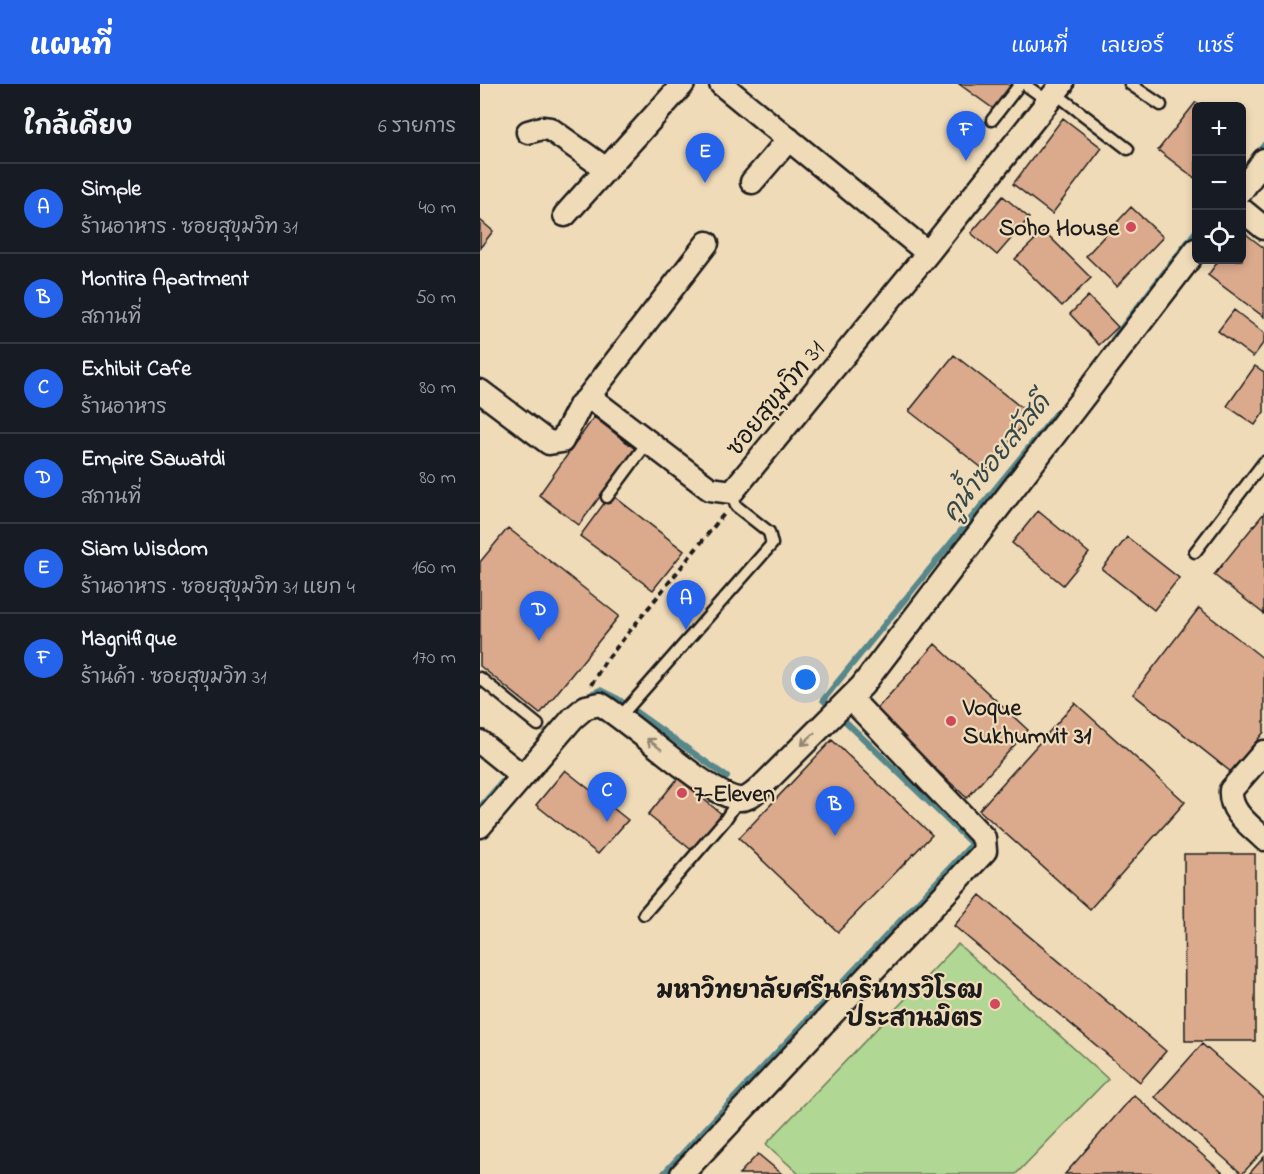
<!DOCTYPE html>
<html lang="th">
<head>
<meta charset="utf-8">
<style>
  body { margin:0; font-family:"Indie Flower","Playpen Sans Thai",sans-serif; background:#20242c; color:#f1f3f6 }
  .controls { position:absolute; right:18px; top:18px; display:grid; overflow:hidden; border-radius:9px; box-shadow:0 3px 9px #0003 }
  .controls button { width:54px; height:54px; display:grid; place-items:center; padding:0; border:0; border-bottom:2px solid #363941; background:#171b24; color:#f1f3f6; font:30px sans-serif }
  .you { position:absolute; left:326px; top:596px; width:21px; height:21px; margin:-15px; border:4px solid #fff; border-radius:50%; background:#1a73e8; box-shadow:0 0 0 9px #1a73e833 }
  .badge { display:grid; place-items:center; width:39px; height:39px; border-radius:50%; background:#2563eb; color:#fff; font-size:20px; font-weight:700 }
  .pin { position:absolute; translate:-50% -50px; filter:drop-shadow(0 2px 3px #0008) }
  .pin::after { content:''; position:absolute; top:32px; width:21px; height:18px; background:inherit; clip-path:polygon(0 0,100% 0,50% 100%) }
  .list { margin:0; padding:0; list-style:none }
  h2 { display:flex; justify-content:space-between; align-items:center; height:78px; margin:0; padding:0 24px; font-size:26px }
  h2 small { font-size:20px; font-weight:400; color:#9ea1a6 }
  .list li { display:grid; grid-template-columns:39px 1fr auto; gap:18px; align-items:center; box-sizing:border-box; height:90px; padding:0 24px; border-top:2px solid #363941 }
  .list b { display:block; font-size:22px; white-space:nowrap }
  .list p { margin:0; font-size:20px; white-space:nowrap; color:#9ea1a6 }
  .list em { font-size:20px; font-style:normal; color:#9ea1a6 }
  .icon { flex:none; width:33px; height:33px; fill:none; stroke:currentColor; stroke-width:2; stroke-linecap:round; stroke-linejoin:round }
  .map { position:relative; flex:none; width:784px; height:1090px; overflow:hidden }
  header { display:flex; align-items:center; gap:36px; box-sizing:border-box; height:84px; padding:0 30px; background:#2563eb; color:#fff }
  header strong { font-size:28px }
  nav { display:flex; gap:33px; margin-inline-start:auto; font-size:21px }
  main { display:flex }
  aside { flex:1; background:#171b24 }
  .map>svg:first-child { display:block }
  .green { fill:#b0d793; stroke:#667a58; stroke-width:1.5 }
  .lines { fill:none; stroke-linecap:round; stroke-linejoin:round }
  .stream { stroke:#56878a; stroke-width:6 }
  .building { fill:#dbaa8d; stroke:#1c1c1c; stroke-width:1.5 }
  .lane-casing { stroke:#1c1c1c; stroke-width:15 }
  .street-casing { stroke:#1c1c1c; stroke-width:27 }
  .path { stroke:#1c1c1c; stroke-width:4; stroke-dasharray:6 4.5; stroke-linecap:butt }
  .lane { stroke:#f0dbb9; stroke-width:10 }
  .street { stroke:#f0dbb9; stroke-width:22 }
  .oneway { stroke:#918572 }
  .poi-dot { fill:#d1495b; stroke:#f0dbb9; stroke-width:2 }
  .labels { text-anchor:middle; stroke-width:4.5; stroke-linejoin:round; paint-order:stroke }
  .poi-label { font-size:24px; font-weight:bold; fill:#1c1c1c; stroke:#f0dbb9; text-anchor:end }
  .street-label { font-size:24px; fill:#1c1c1c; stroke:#f0dbb9 }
  .water-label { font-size:26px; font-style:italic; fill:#34484a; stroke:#f0dbb9 }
</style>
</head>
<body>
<header>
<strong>แผนที่</strong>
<nav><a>แผนที่</a><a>เลเยอร์</a><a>แชร์</a></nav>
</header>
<main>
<aside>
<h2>ใกล้เคียง<small>6 รายการ</small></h2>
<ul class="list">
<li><span class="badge">A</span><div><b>Simple</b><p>ร้านอาหาร · ซอยสุขุมวิท 31</p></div><em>40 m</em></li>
<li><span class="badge">B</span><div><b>Montira Apartment</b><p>สถานที่</p></div><em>50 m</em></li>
<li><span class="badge">C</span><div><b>Exhibit Cafe</b><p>ร้านอาหาร</p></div><em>80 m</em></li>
<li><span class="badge">D</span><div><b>Empire Sawatdi</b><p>สถานที่</p></div><em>80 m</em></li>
<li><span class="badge">E</span><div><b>Siam Wisdom</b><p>ร้านอาหาร · ซอยสุขุมวิท 31 แยก 4</p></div><em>160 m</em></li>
<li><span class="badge">F</span><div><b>Magnifique</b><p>ร้านค้า · ซอยสุขุมวิท 31</p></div><em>170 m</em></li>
</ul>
</aside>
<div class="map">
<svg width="784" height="1090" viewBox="0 0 784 1090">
  <rect width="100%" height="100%" fill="#f0dbb9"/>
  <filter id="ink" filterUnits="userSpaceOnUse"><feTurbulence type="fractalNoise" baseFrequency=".0167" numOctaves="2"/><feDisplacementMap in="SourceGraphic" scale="12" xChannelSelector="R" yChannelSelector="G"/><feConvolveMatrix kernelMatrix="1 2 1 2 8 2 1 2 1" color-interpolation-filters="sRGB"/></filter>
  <g filter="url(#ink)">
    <path class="green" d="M478,860L628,995L536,1090H319L286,1060Z"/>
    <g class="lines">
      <path class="stream" d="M777,70L784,61
        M633,255L716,147
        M113,609L120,606L138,615L247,693
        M347,620L343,616L576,330
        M0,723L23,697
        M183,1090L492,760L362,634"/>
    </g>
    <path class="building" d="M479,0H527L530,2L515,26Z
      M716,18L722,22H716V95L678,66Z
      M583,34L622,64L572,130L533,100Z
      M523,112L549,134L517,171L491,149Z
      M651,123L683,153L637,202L606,172Z
      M0,136L13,147L0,164Z
      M564,147L611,194L582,222L535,175Z
      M762,147L784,164V233L728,191L739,176H762Z
      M608,212L638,243L619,261L590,230Z
      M754,226L784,249V258L773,273L738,247Z
      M474,271L551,331L506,387L429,327Z
      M775,282L784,288V328L775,341L747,322Z
      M114,333L155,365L99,441L59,411Z
      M131,410L204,467L173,506L100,452Z
      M558,427L609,469L583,501L532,459Z
      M784,429V530L734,491Z
      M28,444L139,532L60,630L0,582V478Z
      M647,453L699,494L674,526L622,485Z
      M719,524L784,575V648L751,688L653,610Z
      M455,560L548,646L487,714L394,628Z
      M595,619L705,718L610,825L499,726Z
      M352,656L452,751L358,848L259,754Z
      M85,686L148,736L118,770L56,721Z
      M198,694L244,732L214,768L168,731Z
      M704,770H775V957H705Z
      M500,811L686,967L660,998L474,842Z
      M722,960L784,1014V1066L762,1090L675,1013Z
      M654,1011L744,1090H585Z
      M278,1070L302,1090H259Z
      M784,1073V1090H769Z"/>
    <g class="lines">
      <g class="lane-casing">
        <path id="lane" d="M544,0L568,17
          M650,0L681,21
          M575,9L648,65
          M512,36L540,0
          M127,413L167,359
          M715,468L784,378
          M0,594L58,641
          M139,634L292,460L289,448L256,422L252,408
          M164,830L245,736L259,715"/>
      </g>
      <g class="street-casing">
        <path id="street" d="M241,0L448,169
          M48,48L62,44L70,45L126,85
          M272,98L309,55
          M762,106L784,76
          M762,126L784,144
          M85,131L203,0
          M0,307L69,359L82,357L101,320L106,316L116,318L230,405L252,408L448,169L582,0
          M106,316L227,159
          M0,658L42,692
          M784,668L751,706C749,728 770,741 784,755
          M0,742L93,634L106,623L120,620C150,637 231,713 259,715C267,716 273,710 279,705L382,602L716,166
          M202,1090L505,767L504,754L370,614"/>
      </g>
      <path class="path" d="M111,601L124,579L244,430"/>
      <use href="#lane" class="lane"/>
      <use href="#street" class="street"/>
    </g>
    <defs><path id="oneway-shaft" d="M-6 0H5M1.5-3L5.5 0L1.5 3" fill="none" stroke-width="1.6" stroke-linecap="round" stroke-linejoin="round" transform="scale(1.5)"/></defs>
    <g class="oneway">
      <use href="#oneway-shaft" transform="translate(328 655) rotate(136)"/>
      <use href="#oneway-shaft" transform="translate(174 660) rotate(-143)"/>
    </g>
  </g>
  <g class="poi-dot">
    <circle cx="651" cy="143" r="6"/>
    <circle cx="471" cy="637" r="6"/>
    <circle cx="202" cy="709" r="6"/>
    <circle cx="515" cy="920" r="6"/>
  </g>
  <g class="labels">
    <g class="poi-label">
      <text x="639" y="151">Soho House</text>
      <text x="483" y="631" text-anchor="start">Voque<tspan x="483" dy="28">Sukhumvit 31</tspan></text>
      <text x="214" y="717" text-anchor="start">7-Eleven</text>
      <text x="503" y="914">มหาวิทยาลัยศรีนครินทรวิโรฒ<tspan x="503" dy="28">ประสานมิตร</tspan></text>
    </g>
    <g class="street-label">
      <text transform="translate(295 314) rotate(-51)" y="8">ซอยสุขุมวิท 31</text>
    </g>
    <g class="water-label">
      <text transform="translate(515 373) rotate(-51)" y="9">คูน้ำซอยสวัสดี</text>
    </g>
  </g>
</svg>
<div class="controls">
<button>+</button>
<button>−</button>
<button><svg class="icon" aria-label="locate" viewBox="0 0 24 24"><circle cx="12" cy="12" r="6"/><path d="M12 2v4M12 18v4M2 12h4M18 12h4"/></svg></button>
</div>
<div class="you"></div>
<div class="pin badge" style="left:206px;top:546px">A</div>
<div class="pin badge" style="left:355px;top:752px">B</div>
<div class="pin badge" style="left:127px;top:738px">C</div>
<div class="pin badge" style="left:59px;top:557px">D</div>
<div class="pin badge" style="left:225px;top:99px">E</div>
<div class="pin badge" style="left:486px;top:77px">F</div>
</div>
</main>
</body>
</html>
